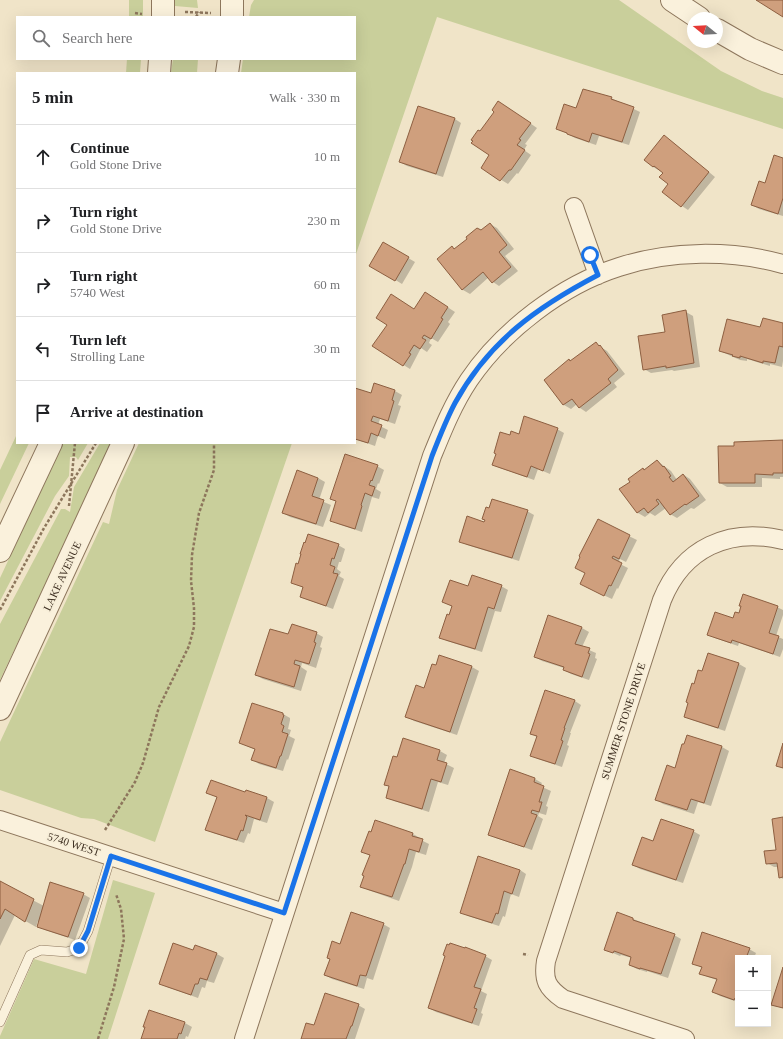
<!DOCTYPE html>
<html lang="en">
<head>
<meta charset="utf-8">
<style>
  body { margin:0; font-family:Georgia,serif; background:#f6f6f6; color:#202124 }
  .controls { position:absolute; right:12px; bottom:12px; display:grid; overflow:hidden; border-radius:0px; box-shadow:0 4px 16px #0002 }
  .controls button { width:36px; height:36px; display:grid; place-items:center; padding:0; border:0; border-bottom:1px solid #e0e0e0; background:#fff; color:#202124; font:20px sans-serif }
  .compass { position:absolute; left:687px; top:12px; width:36px; height:36px; border-radius:50%; background:#fff; box-shadow:0 4px 16px #0002; rotate:288deg }
  .stop { position:absolute; width:12px; height:12px; margin:-9px; border:3px solid #1a73e8; border-radius:50%; background:#fff }
  .stop.end { background:#1a73e8; border-color:#fff; box-shadow:0 1px 4px #0008 }
  .list { margin:0; padding:0; list-style:none }
  h2 { display:flex; justify-content:space-between; align-items:center; height:52px; margin:0; padding:0 16px; font-size:17px }
  h2 small { font-size:13px; font-weight:400; color:#757577 }
  .list li { display:grid; grid-template-columns:26px 1fr auto; gap:12px; align-items:center; box-sizing:border-box; height:64px; padding:0 16px; border-top:1px solid #e0e0e0 }
  .list b { display:block; font-size:15px; white-space:nowrap }
  .list p { margin:0; font-size:13px; white-space:nowrap; color:#757577 }
  .list em { font-size:13px; font-style:normal; color:#757577 }
  .icon { flex:none; width:22px; height:22px; fill:none; stroke:currentColor; stroke-width:2; stroke-linecap:round; stroke-linejoin:round }
  .map { position:relative; flex:none; width:783px; height:1039px; overflow:hidden }
  .search { position:absolute; background:#fff; box-shadow:0 4px 16px #0002; left:16px; top:16px; width:340px; height:44px; display:flex; align-items:center; gap:10px; box-sizing:border-box; padding:0 14px; border-radius:0px; color:#757577; font-size:15px }
  .panel { position:absolute; background:#fff; box-shadow:0 4px 16px #0002; left:16px; top:72px; width:340px; height:372px; border-radius:0px }
  .map>svg:first-child { display:block }
  .green { fill:#c9cf9b }
  .shadow { fill:#0003 }
  .building { fill:#cf9f7d; stroke:#8d5f41 }
  .lines { fill:none; stroke-linecap:round; stroke-linejoin:round }
  .service-casing { stroke:#8d765c; stroke-width:10 }
  .minor-casing { stroke:#8d765c; stroke-width:20 }
  .tertiary-casing { stroke:#8d765c; stroke-width:24 }
  .path { stroke:#8d765c; stroke-width:2.5; stroke-dasharray:3 2; stroke-linecap:butt }
  .service { stroke:#faf1dc; stroke-width:9 }
  .minor { stroke:#faf1dc; stroke-width:18 }
  .tertiary { stroke:#faf1dc; stroke-width:22 }
  .route { stroke:#1a73e8; stroke-width:5 }
  .labels { text-anchor:middle; stroke-width:3.5; stroke-linejoin:round; paint-order:stroke }
  .street-label { font-size:11px; fill:#3d2e20; stroke:#f7eed8 }
</style>
</head>
<body>
<div class="map">
<svg width="783" height="1039" viewBox="0 0 783 1039">
  <rect width="100%" height="100%" fill="#f0e4c8"/>
  <path class="green" d="M129,0H143V17H129Z
    M175,0H197L198,8L175,6Z
    M254,0H619L721,71L762,91L783,98V129L437,17L355,257V73H241L243,59H355V17H249L251,5Z
    M127,59H141L140,73H126Z
    M173,59H198L197,73H171Z
    M17,434V443H29L0,504V470Z
    M63,443H88L78,460L76,457H70L69,476L55,496L0,601V578Z
    M100,443H112L0,680V624L61,509H65L70,512L74,487Z
    M139,443H292L155,842L94,819L81,818L0,790V742L103,522L109,524L117,490Z
    M113,880L155,893L108,1039H0V1036L34,959L86,974Z"/>
  <path class="shadow" d="M611,98L640,112L629,145L599,136L596,145L575,138L557,128L577,109Z
    M505,106L537,128L525,144L527,145L524,150L531,155L518,174L517,173L508,184L482,168L491,155L481,132Z
    M455,119L461,123L443,177L407,166L400,162Z
    M671,141L715,177L688,210L682,206L664,173L653,167Z
    M783,159V216L759,209L752,205Z
    M490,224L497,228L514,249L505,256L518,271L499,286L493,282L489,277L470,294L463,290L438,259L452,247L455,249Z
    M383,243L415,262L402,284L371,265Z
    M432,297L455,312L448,322L450,324L438,342L431,338L429,343L432,345L427,352L421,348L410,369L373,346L414,310Z
    M686,312L693,316L700,367L674,371L672,370L651,373L644,369L666,332Z
    M783,324V361L782,367L770,364V366L747,359V361L740,360L720,351L761,328Z
    M596,344L607,351L625,374L614,383L617,387L586,412L580,408L577,404L571,409L564,405L545,381L569,360L571,361Z
    M375,384L395,391L402,395L398,405L401,406L395,424L380,419L378,425L388,430L385,439L378,436L375,446L355,439V389L372,395Z
    M557,429L564,433L550,474L538,469L534,480L500,468L493,464L497,454L510,436Z
    M783,441V477H780V479L762,478V487H727L720,483L735,447Z
    M657,461L671,471L677,480L684,475L690,479L706,500L694,509L691,508L677,518L670,514L666,508L655,516L650,513L645,517L638,513L621,490Z
    M377,466L384,470L379,484L378,483L376,489L381,492L379,499L372,497L362,532L338,524L331,520Z
    M297,471L318,478L325,482L319,500L331,505L323,527L290,517L283,513Z
    M527,511L534,515L519,561L467,545L460,541L485,523Z
    M598,521L637,540L626,562L620,559L618,563L628,568L618,589L617,588L612,599L588,588L586,573Z
    M338,545L345,549L341,562H339L337,569L341,572L339,576L344,579L333,609L308,600L301,596L304,588L292,583Z
    M501,586L508,590L501,612L495,611L482,652L447,641L440,637L453,607L444,602L469,587Z
    M777,607L783,610V615L776,636L783,639V649L780,657L739,643L738,646L715,638L708,634L734,619Z
    M549,617L582,628L589,632L582,647L596,653L595,658L597,659L589,680L571,674L564,670V668L542,661L535,657Z
    M316,633L323,637L320,647L322,648L316,668L302,663L301,667L307,671L301,691L263,679L256,675L289,636Z
    M708,654L739,664L746,668L725,731L692,720L685,716L695,685L702,673Z
    M437,666L472,667L479,671L457,735L414,721L407,717L425,689Z
    M575,701L581,705L570,733H571L567,745L569,746L562,767L538,759L531,755L537,737L531,734Z
    M283,714L290,718V720L288,729L291,730L289,736L295,739L288,760L287,759L283,771L259,764L253,760L256,750L240,743Z
    M687,736L722,747L729,751L711,806L698,802L694,814L663,804L657,800L676,769Z
    M403,739L440,751L447,755L444,763L454,768L448,785L438,782L429,812L394,801L387,797L390,787L385,784L398,759Z
    M535,779L542,783L540,786L551,791L546,806L548,807L546,815L539,813L538,816L543,819L532,850L496,838L489,834Z
    M247,791L267,798L274,802L267,823L254,819L250,834L248,833L244,843L213,833L206,829L217,797L208,792L246,794Z
    M783,818V879L780,877L778,867H774L767,863L777,851Z
    M693,831L700,835L683,883L640,869L633,865Z
    M413,834L420,838L419,839L429,844L426,855L416,852L412,867L399,901L368,890L361,886L370,856L363,851Z
    M520,870L526,874L519,897L511,894L505,917L503,916L499,926L468,916L461,912Z
    M0,883L44,906L83,894L90,898L75,940L45,930L38,926L39,921H38L36,927L15,915L0,946Z
    M618,913L674,935L681,939L668,978L647,971V972L637,969L630,965L632,958L621,955L620,956L606,950Z
    M383,924L390,928L373,980L367,978L364,989L332,979L325,975L341,945Z
    M749,949L756,953L754,958H738V1002L720,996L713,992L717,980L708,977L701,974L702,968L693,963Z
    M194,951L217,954L224,958L214,983L207,981L205,988L202,987L198,998L167,987L160,983Z
    M485,956L492,960L481,991L487,994L481,1013L483,1014L479,1026L436,1012L429,1008Z
    M358,1005L365,1009L355,1039H302L315,1027Z
    M149,1011L185,1023L192,1027L188,1037L186,1036L185,1039H142Z"/>
  <path class="building" d="M756,0H783V17Z
    M583,89L612,97L611,99L634,107L622,142L592,133L589,142L567,134V133L556,129L564,104L576,108Z
    M498,101L531,123L519,139L521,140L517,145L525,150L511,170H509L500,181L481,168L489,155L471,143L473,141L471,140L478,130L480,131L494,112L492,110Z
    M418,106L455,118L436,174L399,162Z
    M664,135L709,172L681,207L662,192L668,184L659,177L663,173L654,166L653,167L644,160Z
    M774,155L783,158V198L778,214L751,205L759,181L765,183Z
    M490,223L507,245L499,252L511,267L492,283L483,272L462,290L437,259L452,246L454,249L467,239L466,237L477,228L481,230Z
    M383,242L409,257L395,281L369,266Z
    M425,292L448,307L441,318L443,319L431,339L424,335L422,338L426,340L420,349L414,345L409,353L411,354L403,366L372,346L387,325L376,318L391,294L414,309Z
    M686,310L694,363L666,368V366L643,370L638,336L665,332L662,315Z
    M763,318L783,323V347L779,346L775,363L763,361V363L740,356V358L732,356L733,355L719,351L727,319L760,327Z
    M596,342L599,346L600,345L618,370L608,379L611,383L579,408L572,399L563,405L544,380L569,359L570,361Z
    M374,383L395,390L392,400L394,401L388,421L373,416L371,421L382,425L378,436L371,433L368,443L355,439V388L371,393Z
    M524,416L558,428L543,471L531,466L527,477L492,465L496,454L494,453L500,432L510,435L511,431L519,434Z
    M783,440V473H773V475L755,474V483H719L718,446H734V442Z
    M345,454L378,465L372,481L371,480L369,485L375,487L372,496L365,493L361,505L362,506L355,529L330,521L336,501L330,499Z
    M657,460L663,467L664,466L671,476L669,477L673,482L683,474L699,496L686,505L685,504L670,515L658,499L656,500L659,504L648,513L644,508L637,513L619,489L630,482L628,479L643,468L644,470Z
    M297,470L318,478L312,496L324,500L316,524L282,513Z
    M492,499L528,510L512,558L459,542L467,516L484,522L485,520L482,519L486,507L489,508Z
    M598,519L630,535L619,559L613,556L612,558L622,563L611,586L609,585L604,596L580,584L585,573L575,568L580,557L579,556Z
    M308,534L339,544L334,559L332,558L330,565L335,567L333,573L338,574L326,606L300,597L303,587L291,583L296,563L298,564L301,554H300L304,542L305,543Z
    M472,575L502,585L494,609L488,607L475,649L439,638L447,614L449,615L452,606L442,602L450,580L468,586Z
    M743,594L778,606L769,633L779,636L773,654L732,640L731,643L707,635L715,612L733,618L735,612L739,613L741,606H739Z
    M548,615L582,627L575,644L590,648L588,653L590,654L582,677L563,670L564,667L534,657Z
    M292,624L317,632L314,642L316,643L309,664L295,660L294,664L300,666L294,687L255,675L270,629L288,634Z
    M708,653L739,663L718,728L684,717L688,703L686,702L692,683L694,684L698,670L702,671Z
    M439,655L472,666L450,732L405,717L416,685L424,688L432,664L436,665Z
    M545,690L575,700L564,728H565L561,740L563,741L555,764L530,756L537,736L530,734Z
    M252,703L283,713V715H284L281,724L284,726L282,732L288,734L281,756H280L276,768L251,760L255,749L239,743Z
    M687,735L722,746L704,803L691,799L687,810L655,800L667,765L675,768L682,744H684Z
    M403,738L440,750L437,760L447,763L441,782L431,779L422,809L386,798L389,786L384,785L393,756L397,757Z
    M783,743V768L776,766Z
    M510,769L535,778L534,782L544,786L539,802H542L539,812L532,810L531,813L537,815L524,847L488,835Z
    M211,780L245,792L246,790L267,797L260,820L245,815L247,817L243,831L241,830L237,840L205,830L217,797L206,793Z
    M783,817V877L779,878L777,863L766,864L764,851L776,850L772,819Z
    M661,819L694,830L676,880L632,865L642,837L653,841Z
    M375,820L413,833L412,836L423,839L419,852L409,849L405,864H404L392,897L360,887L364,876L362,875L370,855L361,852L369,831L371,832Z
    M478,856L520,870L512,894L504,891L498,914L496,913L492,923L460,913Z
    M0,881L34,899L25,922L5,909L0,919Z
    M50,882L84,893L68,937L37,927Z
    M351,912L384,923L366,976L360,975L357,986L324,975L330,959L327,958L332,941L340,944Z
    M617,912L633,918V920L675,934L661,974L640,968V969L629,965L631,957L614,951L613,953L604,950Z
    M702,932L750,948L746,958H738V999L735,998L734,1000L712,992L717,979L699,974L702,967L692,964Z
    M173,943L193,950L195,945L217,953L207,980L200,978L198,984H195L191,995L159,984Z
    M450,943L465,948V947L486,955L474,987L481,989L474,1008L477,1009L472,1023L428,1008L445,956L443,955L447,944L449,945Z
    M783,967V1008L771,1005Z
    M325,993L359,1004L352,1026H351L346,1039H301L306,1023L314,1025Z
    M149,1010L185,1022L181,1034L179,1033L177,1039H141L145,1027H143Z"/>
  <g class="lines">
    <g class="service-casing">
      <path id="service" d="M0,1022L30,955L41,950L67,952L79,948L88,931L111,856"/>
    </g>
    <g class="minor-casing">
      <path id="minor" d="M574,207L598,275
        M0,820L284,913
        M244,1039L432,456C443,429 453,404 469,380C503,330 562,285 619,267C670,250 732,250 783,264
        M685,1039L563,999C547,988 543,980 546,961L662,600C683,548 729,527 783,540"/>
    </g>
    <g class="tertiary-casing">
      <path id="tertiary" d="M672,0L699,18
        M163,17V0
        M232,17V0
        M717,30L750,49L783,63
        M159,73L160,59
        M227,73L229,59
        M0,551L51,443
        M0,709L123,443"/>
    </g>
    <path class="path" d="M185,12L211,13
      M135,13L142,14
      M196,17L199,12
      M69,506L75,443
      M0,610L44,528L96,443
      M105,830L135,782L143,763L159,707L189,646L194,627V608L191,581L192,555L199,513L214,470V443
      M523,954L528,955
      M98,1039L114,987L124,939L121,909L116,894"/>
    <use href="#service" class="service"/>
    <use href="#minor" class="minor"/>
    <use href="#tertiary" class="tertiary"/>
  </g>
  <g class="lines">
    <path class="route" d="M79,948L88,931L111,856L284,913L432,456C439,438 446,420 455,403C489,341 537,307 598,275L590,255"/>
  </g>
  <g class="labels">
    <g class="street-label">
      <text transform="translate(62 576) rotate(-65)" y="4">LAKE AVENUE</text>
      <text transform="translate(623 721) rotate(-72)" y="4">SUMMER STONE DRIVE</text>
      <text transform="translate(74 844) rotate(18)" y="4">5740 WEST</text>
    </g>
  </g>
</svg>
<div class="controls">
<button>+</button>
<button>−</button>
</div>
<svg class="compass" viewBox="-18 -18 36 36"><path d="M0-13l5 13h-10z" fill="#e53935"/><path d="M0 13l5-13h-10z" fill="#757577"/></svg>
<div class="stop" style="left:590px;top:255px"></div>
<div class="stop end" style="left:79px;top:948px"></div>
<div class="search"><svg class="icon" aria-label="search" viewBox="0 0 24 24"><circle cx="10" cy="10" r="6"/><path d="M15 15l6 6"/></svg>Search here</div>
<section class="panel">
<h2>5 min<small>Walk · 330 m</small></h2>
<ul class="list">
<li><svg class="icon" aria-label="ahead" viewBox="0 0 24 24"><path d="M12 20V5M6 11l6-6 6 6"/></svg><div><b>Continue</b><p>Gold Stone Drive</p></div><em>10 m</em></li>
<li><svg class="icon" aria-label="right" viewBox="0 0 24 24"><path d="M7 20v-9h11M14 6l5 5-5 5"/></svg><div><b>Turn right</b><p>Gold Stone Drive</p></div><em>230 m</em></li>
<li><svg class="icon" aria-label="right" viewBox="0 0 24 24"><path d="M7 20v-9h11M14 6l5 5-5 5"/></svg><div><b>Turn right</b><p>5740 West</p></div><em>60 m</em></li>
<li><svg class="icon" aria-label="left" viewBox="0 0 24 24"><path d="M17 20v-9H6M10 6l-5 5 5 5"/></svg><div><b>Turn left</b><p>Strolling Lane</p></div><em>30 m</em></li>
<li><svg class="icon" aria-label="arrive" viewBox="0 0 24 24"><path d="M6 21V4h12l-3 4 3 4H6"/></svg><div><b>Arrive at destination</b></div></li>
</ul>
</section>
</div>
</body>
</html>
